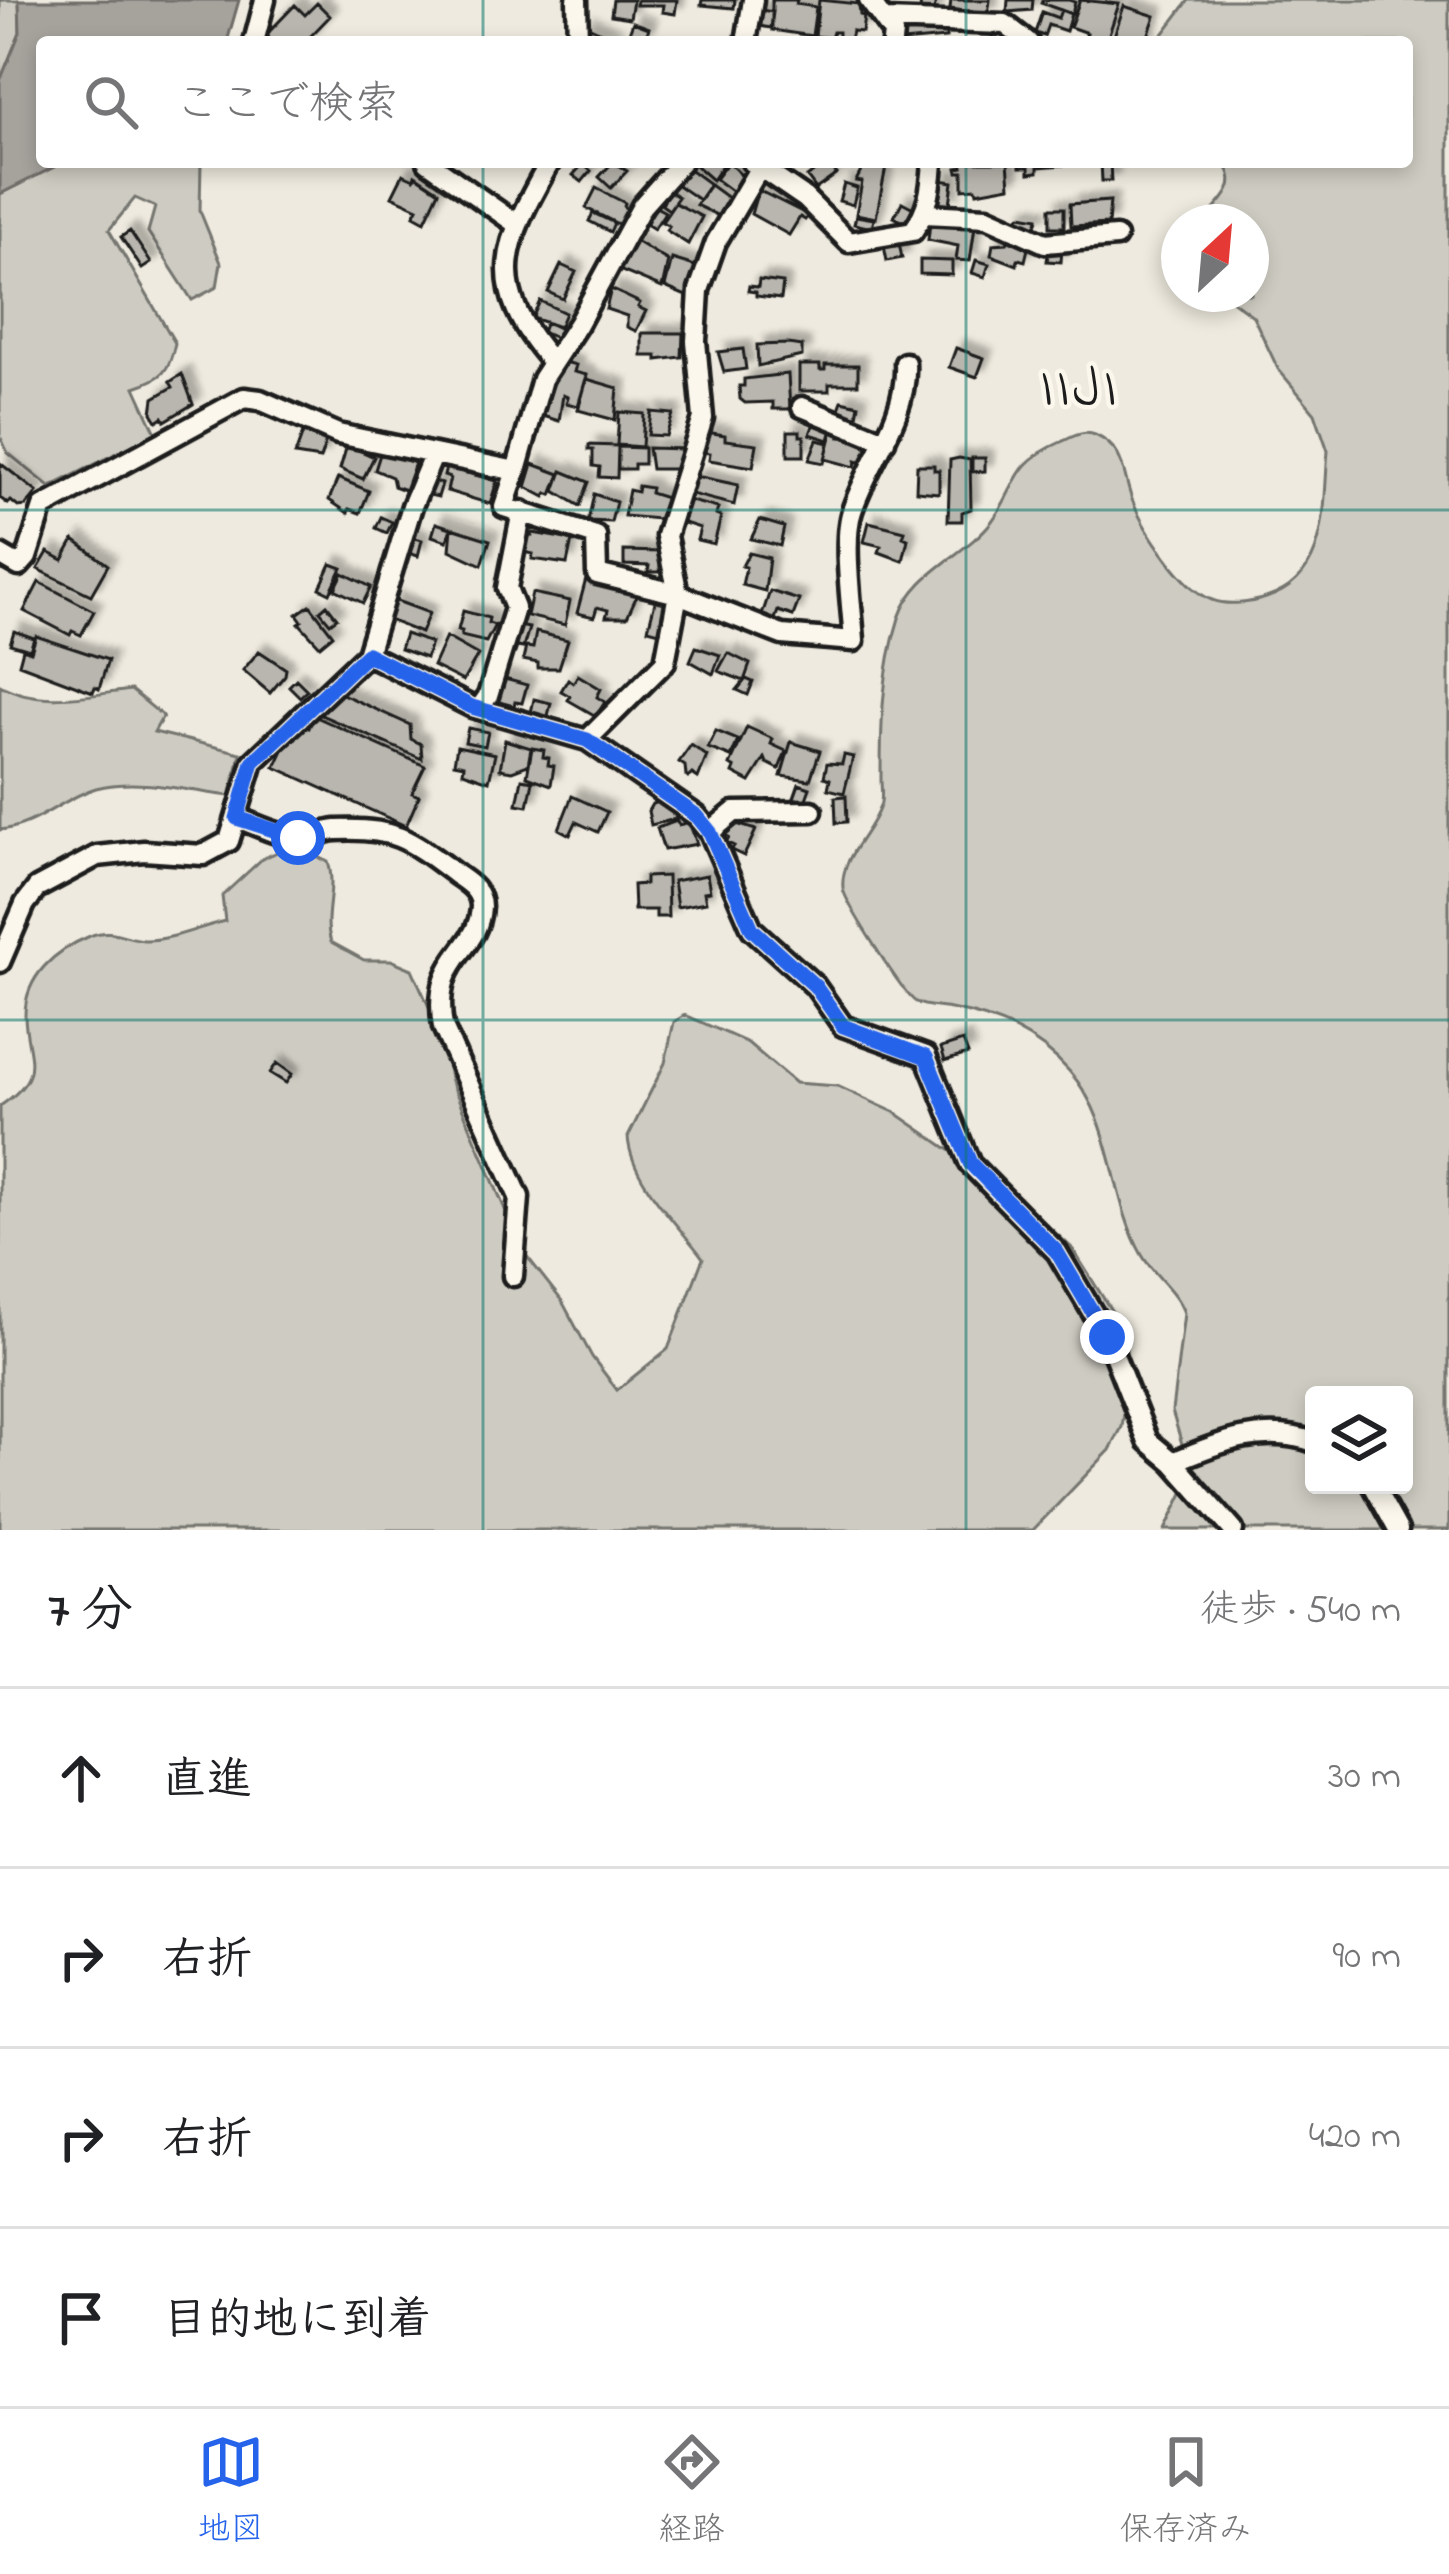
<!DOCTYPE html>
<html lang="ja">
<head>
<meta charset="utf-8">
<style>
  body { margin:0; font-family:"Indie Flower","Klee One",sans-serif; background:#f2f2f2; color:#202124 }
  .controls { position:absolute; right:36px; bottom:36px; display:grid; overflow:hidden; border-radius:12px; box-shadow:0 6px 18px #0003 }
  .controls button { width:108px; height:108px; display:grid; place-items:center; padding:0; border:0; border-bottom:3px solid #e0e0e0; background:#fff; color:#202124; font:60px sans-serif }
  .compass { position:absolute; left:1161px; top:204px; width:108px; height:108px; border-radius:50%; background:#fff; box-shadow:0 6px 18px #0003; rotate:26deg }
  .stop { position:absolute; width:36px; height:36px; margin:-27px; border:9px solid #2563eb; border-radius:50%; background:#fff }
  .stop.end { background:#2563eb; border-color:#fff; box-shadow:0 3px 12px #0008 }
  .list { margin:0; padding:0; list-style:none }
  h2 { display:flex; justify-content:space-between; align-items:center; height:156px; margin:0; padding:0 48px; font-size:51px }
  h2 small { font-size:39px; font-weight:400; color:#757577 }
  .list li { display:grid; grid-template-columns:78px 1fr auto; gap:36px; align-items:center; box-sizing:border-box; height:180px; padding:0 48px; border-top:3px solid #e0e0e0 }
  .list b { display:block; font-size:45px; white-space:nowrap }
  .list em { font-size:39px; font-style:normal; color:#757577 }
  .icon { flex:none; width:66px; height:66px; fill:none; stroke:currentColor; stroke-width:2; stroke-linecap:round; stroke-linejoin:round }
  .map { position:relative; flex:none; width:1449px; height:1530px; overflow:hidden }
  .search { position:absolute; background:#fff; box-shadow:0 6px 18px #0003; left:36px; right:36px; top:36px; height:132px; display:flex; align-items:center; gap:30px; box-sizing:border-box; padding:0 42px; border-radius:12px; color:#757577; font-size:45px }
  .sheet { height:876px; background:#fff }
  nav { display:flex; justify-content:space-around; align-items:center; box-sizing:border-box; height:168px; border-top:3px solid #e0e0e0; background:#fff; font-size:33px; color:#757577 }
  nav a { display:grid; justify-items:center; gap:6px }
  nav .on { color:#2563eb }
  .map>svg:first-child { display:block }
  .green { fill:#ceccc2; stroke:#75746f; stroke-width:3; fill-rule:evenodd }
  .water { fill:#a6a39d; stroke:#6f6d69; stroke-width:3 }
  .building { fill:#b9b6af; stroke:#1c1c1c; stroke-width:3; filter:url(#shadow) }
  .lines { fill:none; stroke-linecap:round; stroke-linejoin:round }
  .street-casing { stroke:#1c1c1c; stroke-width:27 }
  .street { stroke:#fbf7ec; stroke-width:18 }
  .route { stroke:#2563eb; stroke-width:15 }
  .grid { fill:none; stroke:#0f766e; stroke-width:3; stroke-opacity:0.55 }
  .labels { text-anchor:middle; stroke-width:9; stroke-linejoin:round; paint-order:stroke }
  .quarter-label { font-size:57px; letter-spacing:3px; fill:#1c1c1c; stroke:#fbf7ec }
</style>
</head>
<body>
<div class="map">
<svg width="1449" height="1530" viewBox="0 0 1449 1530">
  <defs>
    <filter id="shadow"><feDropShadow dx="8" dy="-8" stdDeviation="3" flood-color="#0004"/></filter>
  </defs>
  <rect width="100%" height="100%" fill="#eeeadf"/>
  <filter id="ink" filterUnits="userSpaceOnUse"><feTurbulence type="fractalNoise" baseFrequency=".00833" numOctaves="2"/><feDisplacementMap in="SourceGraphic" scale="24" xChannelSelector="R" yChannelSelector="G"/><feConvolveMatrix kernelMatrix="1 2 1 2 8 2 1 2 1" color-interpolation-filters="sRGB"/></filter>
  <g filter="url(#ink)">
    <path class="green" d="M0,0H19L20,32L0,81Z
      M1189,0H1449V1530H1165L1188,1483L1189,1467L1172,1411L1184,1313C1176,1290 1154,1276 1142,1255C1109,1197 1116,1123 1069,1071C1037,1035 998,1018 951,1009C942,1007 924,1007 916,1002C904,995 844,901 843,888C840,857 871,834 880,806C883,799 881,788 881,779C881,724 882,672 899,618C915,571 964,557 992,521C1020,483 1009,465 1061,442C1072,437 1083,430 1095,435C1127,449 1122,476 1133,502C1144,530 1184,590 1212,600C1227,606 1251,603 1266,598C1330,578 1323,506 1328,451L1315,413L1278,369L1253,316L1223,294H1251V222H1202C1218,204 1245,185 1222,162H1407V42H1157ZM1314,1395H1404V1485H1314Z
      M64,162H201L200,211L221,263L217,287L192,300L148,232L155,207L135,198L109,230L175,343C169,372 163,378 135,387L156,433L50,487L8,453L0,436V194Z
      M0,685C40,707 87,695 131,690L163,716L154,732L241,753L230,796C188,791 137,777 96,788C63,798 35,827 0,830Z
      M286,848L305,850L328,862C337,889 322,916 331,942L364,960H391L412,969L438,1027L451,1081L522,1250L562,1301L592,1357L617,1390L668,1349L703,1258C678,1224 631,1181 628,1137L665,1063L674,1022L685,1015L748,1043L795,1083L837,1086L896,1113L1013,1194L1072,1248L1126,1334V1401L1122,1427L1110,1450L1033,1530H0V1106C47,1074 27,1059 25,1017C24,976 56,950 90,936C110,927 124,938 144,940C169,941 201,927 225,921L222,896L262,859Z"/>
    <path class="water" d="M19,0H239L227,42H42V162H64L0,194V81L20,32Z"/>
    <path class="building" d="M613,0H633L630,18L611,15Z
      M637,0H677L675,14L662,12L663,5H636Z
      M702,0H735L734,8L701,5Z
      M772,0H797L796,4L816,7L812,36L772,30Z
      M819,0L859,4L860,15L864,16L862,32L852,31L850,40L838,38V32H833L831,38L815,36Z
      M951,0H990L988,14L950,9Z
      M1008,0H1033L1032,10L1007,12Z
      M1042,0H1069L1075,2L1072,14L1041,3Z
      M1080,0L1119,4L1107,40L1085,38L1087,33L1070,27Z
      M936,1L933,16H921L920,2Z
      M317,3L330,16L305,42H273L266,35L295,5L305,15Z
      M1124,6L1155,16L1146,42H1112Z
      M755,9L773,12L771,28L753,25Z
      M1061,10L1071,14L1066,31L1048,25L1044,36L1035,33L1042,12L1058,18Z
      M633,22L649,28L645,39L629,33Z
      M586,25L614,38L613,42H579Z
      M946,26V38L902,42V28Z
      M998,28L1012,37L1009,42H990Z
      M613,162L627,171L611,188L599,177Z
      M699,162H724L712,180L696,166Z
      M728,162L745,179L734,193L715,179Z
      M826,162L837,174L816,189L807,177Z
      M962,162H1008L1010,186L977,192L976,188L963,189V172H958L957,168L963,167Z
      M1020,162H1063V165L1038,167V172L1029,173V167H1020Z
      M1101,162H1110L1111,181H1102Z
      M865,163L886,167L876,218L856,214L862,182L856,181Z
      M583,164L591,171L582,182L573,175Z
      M688,168L710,184L699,200L676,184Z
      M403,174L414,179L415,175L439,191L425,221L414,215L418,208L392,196Z
      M941,180L953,182L950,204L937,202Z
      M844,184L857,188L853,205L839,201Z
      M710,185L732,201L721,217L696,205Z
      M596,188L625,203L624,207L628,209L620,225L586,208Z
      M669,190L678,197L669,210L662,205Z
      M758,190L808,215L805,220L800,217L789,235L751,214Z
      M1110,201L1108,224L1071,226L1070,204Z
      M902,202L915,209L908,224L894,217Z
      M675,203L702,217L688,244L666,230L669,226L662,222Z
      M656,207L665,212L654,229L646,224Z
      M1050,208H1064V227H1050Z
      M593,213L614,223L610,232L589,221Z
      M1021,215L1038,218L1036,226L1014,222Z
      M856,216L874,219L872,228L854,224Z
      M930,222L975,226L970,261L956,260L958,246L928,240Z
      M130,231L151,263L142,269L121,237Z
      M1009,235L1029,244L1025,261L1018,259L1017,265L991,255L993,244L1007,243Z
      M632,239L668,261L662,288L619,270Z
      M899,243L902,258L887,261L884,246Z
      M1049,248L1062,249L1061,262L1047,261Z
      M672,259L698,267L686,296L665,287Z
      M920,260L952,261V275L920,274Z
      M976,260L989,264L985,277L972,273Z
      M561,265L576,272L563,299L548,292Z
      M759,280L783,283L781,299L756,296V292L748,291L749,286L758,287Z
      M611,289L640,303L638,307L646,311L636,331L627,327V316L606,309Z
      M540,301L565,313L559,327L532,318Z
      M546,322L563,330L558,339L542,332Z
      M642,333H683L682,357L657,360V356H642Z
      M788,344L802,346V356L758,366L757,345Z
      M956,348L984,358L977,377L949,367Z
      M743,349L746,369L724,372L718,352Z
      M561,361L576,365L574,372L587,375L578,406L566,403L568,397L563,395L559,421L543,416Z
      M799,365H820V370H825V365H858V384H829V391H799Z
      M182,374L193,404L165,421L163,417L157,421L152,413L154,398L173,387L170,382Z
      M788,374L790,409H773V402L745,403L740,399L739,386H744V379Z
      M587,379L618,388L615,420L578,410Z
      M842,401L859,405L856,421L837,414Z
      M619,412L644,414L642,447L617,445Z
      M651,412L673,414L666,436L648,435Z
      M814,423L832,429L829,440L810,434Z
      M833,429L842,431L840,437L868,440L865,464L856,461L855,467L825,459Z
      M304,430L315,438L316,434L327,438L320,459L295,455Z
      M788,431H800V436H804V456H788Z
      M706,432L725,435V440L757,444L753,467L709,460L710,453L702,452Z
      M817,440L829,443L824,463L809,460Z
      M347,445L374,457L363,479L340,469Z
      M589,445L618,446L617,478L599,477L600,467L593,466V450H589Z
      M618,447L644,448V464H634V469H618Z
      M648,448L686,449L680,469H651Z
      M381,451L415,463L405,490L394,486L392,477L375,470Z
      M959,458L970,460L971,509L962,512V521H948L950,460Z
      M972,458H985V471L972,472Z
      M0,463L37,492L26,506L18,507L11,501L8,504L0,498Z
      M533,464L560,474L552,495L547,493L545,497L526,487Z
      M917,465H934V470H939V493L916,491Z
      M446,467L497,481L490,504L447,491L450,478L444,476Z
      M562,471L589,482L580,506L555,491Z
      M701,477L738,485L734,505L691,494L694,479Z
      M338,478L369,491L360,513L349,509L348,513L329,500Z
      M433,481L442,484L438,497L429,495Z
      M638,486L651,488L650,493L666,498L658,519L624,516L629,490L637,492Z
      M594,494L616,502L611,522L588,521Z
      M687,500L718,508L716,515L721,517L714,544L697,540L700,528L681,522Z
      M381,517L392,522L387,533L376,528Z
      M760,520L784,527L780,546L751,539Z
      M869,522L905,531L903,537L908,539L903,561L879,552L881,546L864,542Z
      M436,523L451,528L447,541L432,536Z
      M452,528L490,540L482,565L450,550Z
      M533,533L572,540L567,564L532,559L533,554L523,552L526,535L532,536Z
      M409,536L422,540L418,556L405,552Z
      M74,540L108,565L91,595L38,569L48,552L63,560Z
      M624,551L661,552L660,572H648L649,566L624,565Z
      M749,553L769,558L765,591L742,585L746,567L742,566Z
      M331,564L342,568L330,593L320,588Z
      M343,573L371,587L363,603L335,589Z
      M586,579L638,593L627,617H606L608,610L597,607L594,617L577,613Z
      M39,582L94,611L81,635L72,631L70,635L24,611Z
      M770,591L799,600L793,616L778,611L774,622L761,618Z
      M532,593L570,601L565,625L527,616Z
      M656,598L670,602L663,633L648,629Z
      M394,600L429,613L421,633L386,619Z
      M310,605L333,635L320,646L299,623L302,621L297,614Z
      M327,605L337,618L330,623L320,611Z
      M463,611L489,618L488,623L495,625L486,642L461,636L462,631L458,630Z
      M513,625L529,628L523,648L517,647L515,653L506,651Z
      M14,631L34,638L30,650L10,644Z
      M536,632L568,640L559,668H538V663L523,660L526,647L533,648Z
      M405,634L431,643L426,658L400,649Z
      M36,636L108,660L99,689L95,687L93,692L19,664L23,649L31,652Z
      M446,637L478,655L463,681L433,666Z
      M696,647L720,655L713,674L690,661Z
      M259,651L286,669L285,675L270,693L243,670Z
      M728,653L750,664L744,681L718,671Z
      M578,675L601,689L597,697L605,702L596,716L568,700L570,696L561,691L568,679L573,683Z
      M501,678L527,685L522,703L515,702L514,706L495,701Z
      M296,679L307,690L300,697L289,686Z
      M746,679L753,682L748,695L737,690Z
      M340,693L410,725L411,739L421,744L422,759L319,714Z
      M534,699L551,703L547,720L530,717Z
      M314,716L425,766L412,793L419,796L406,826L275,767L289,737L295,739L302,725L309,728Z
      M747,727L773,739L771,744L786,751L779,769L767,763L765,758L750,782L733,773L735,768L730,765Z
      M468,728L488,732L485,746L465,742Z
      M716,731L738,740L731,757L708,748Z
      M505,740L531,748L528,765L512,771L500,769Z
      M791,742L820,751L810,780L781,776Z
      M691,745L707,756L698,778L692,774L688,778L686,776L685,766L679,762Z
      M457,746L495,754L489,781L463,772L464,765L454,763Z
      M532,748L544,750L543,757L549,758L548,765L554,766L551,785L527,776Z
      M844,755L853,757L844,793L828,789L830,779L824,777L827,763L842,764Z
      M522,779L533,781L528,806L517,804Z
      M799,784L810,788L805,802L794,798Z
      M572,796L607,812L598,832L576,822L570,835L559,829Z
      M846,796L847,822L836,823L835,797Z
      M665,800L673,805L676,819L651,825L648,811L652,804Z
      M677,821L679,825L689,822L697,844L664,850L657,828Z
      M730,822L756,830L744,856L731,850L734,846L726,842L729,837L725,835Z
      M707,875L710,891L704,892L706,902L677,907L673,881Z
      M667,876L668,917H656V910H634L633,885L645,884V877Z
      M963,1041L968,1054L945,1061L941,1048Z
      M277,1063L292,1074L286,1083L270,1073Z"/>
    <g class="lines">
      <g class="street-casing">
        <path id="street" d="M577,0L578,42
          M869,0L893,33L892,42
          M884,20L1005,24L1028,42
          M254,42L265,0
          M746,42L753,0
          M428,162L515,223
          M550,162C504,243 484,285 552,362
          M752,162L805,198L849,242L913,231C929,208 931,190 933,162
          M925,214L987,217L1045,243L1116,237
          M802,407L885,441
          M516,471L504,507L596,536L597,574L678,594L782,635L854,641C852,609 842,539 852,511C868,461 908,417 905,363
          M0,555L19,566L27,557L43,507L244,398L260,400L338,434L516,471L542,379L578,324L642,206L681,162
          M367,654L472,707L587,740L697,816L710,832L752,929L815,986L843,1026L926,1056L970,1164L1057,1252L1107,1337L1148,1441L1173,1462L1233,1530
          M479,709L488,696L515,608L507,588L522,511
          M587,740L665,662L678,594L666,536L703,418L696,341L699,290L716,242L760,167
          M237,818C255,824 280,837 299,838C311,838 324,831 336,830C394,827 409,839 454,873C466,882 481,889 481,907C478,955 431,954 443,1027L519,1197L513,1276
          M710,832L734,812L812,811
          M0,962L25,904L37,888L97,856L144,851L203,855L229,841L253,762L367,654L412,506L433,456
          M1173,1462C1219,1442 1265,1424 1314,1442
          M1373,1485L1398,1530"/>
      </g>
      <use href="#street" class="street"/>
    </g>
  </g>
  <g class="lines" filter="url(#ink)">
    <path class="route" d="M298,838L237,818L253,762L367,654L472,707L587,740L697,816L710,832L752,929L815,986L843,1026L926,1057L970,1163L1057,1252L1107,1337"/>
  </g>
  <path class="grid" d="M483,0V42M966,0V42M483,162V1530M966,162V1530M0,510H1449M0,1020H1449"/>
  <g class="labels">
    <g class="quarter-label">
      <text x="1080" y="405">IIJI</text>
    </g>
  </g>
</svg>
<div class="controls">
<button><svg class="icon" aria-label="layers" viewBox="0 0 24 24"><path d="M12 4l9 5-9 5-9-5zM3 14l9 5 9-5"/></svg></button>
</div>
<svg class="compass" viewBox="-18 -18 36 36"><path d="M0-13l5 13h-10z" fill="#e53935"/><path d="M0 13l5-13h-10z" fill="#757577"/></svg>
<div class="stop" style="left:298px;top:838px"></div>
<div class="stop end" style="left:1107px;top:1337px"></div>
<div class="search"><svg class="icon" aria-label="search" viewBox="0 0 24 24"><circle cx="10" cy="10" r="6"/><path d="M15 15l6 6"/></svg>ここで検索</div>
</div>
<section class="sheet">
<h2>7 分<small>徒歩 · 540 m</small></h2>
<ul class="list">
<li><svg class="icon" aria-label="ahead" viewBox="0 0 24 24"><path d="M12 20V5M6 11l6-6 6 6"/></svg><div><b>直進</b></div><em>30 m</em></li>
<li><svg class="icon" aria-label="right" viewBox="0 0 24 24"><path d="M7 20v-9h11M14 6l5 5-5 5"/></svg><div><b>右折</b></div><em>90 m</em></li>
<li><svg class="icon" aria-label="right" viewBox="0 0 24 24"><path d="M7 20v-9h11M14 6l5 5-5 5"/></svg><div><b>右折</b></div><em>420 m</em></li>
<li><svg class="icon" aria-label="arrive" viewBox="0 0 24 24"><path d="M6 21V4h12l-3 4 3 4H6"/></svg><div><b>目的地に到着</b></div></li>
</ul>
</section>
<nav>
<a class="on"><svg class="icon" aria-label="map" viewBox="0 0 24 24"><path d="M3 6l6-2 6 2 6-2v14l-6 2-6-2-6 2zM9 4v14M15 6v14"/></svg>地図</a>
<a><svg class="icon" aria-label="directions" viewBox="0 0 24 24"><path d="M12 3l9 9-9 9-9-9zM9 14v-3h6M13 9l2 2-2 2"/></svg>経路</a>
<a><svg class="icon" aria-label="saved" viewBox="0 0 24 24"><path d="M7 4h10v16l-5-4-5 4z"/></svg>保存済み</a>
</nav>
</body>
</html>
